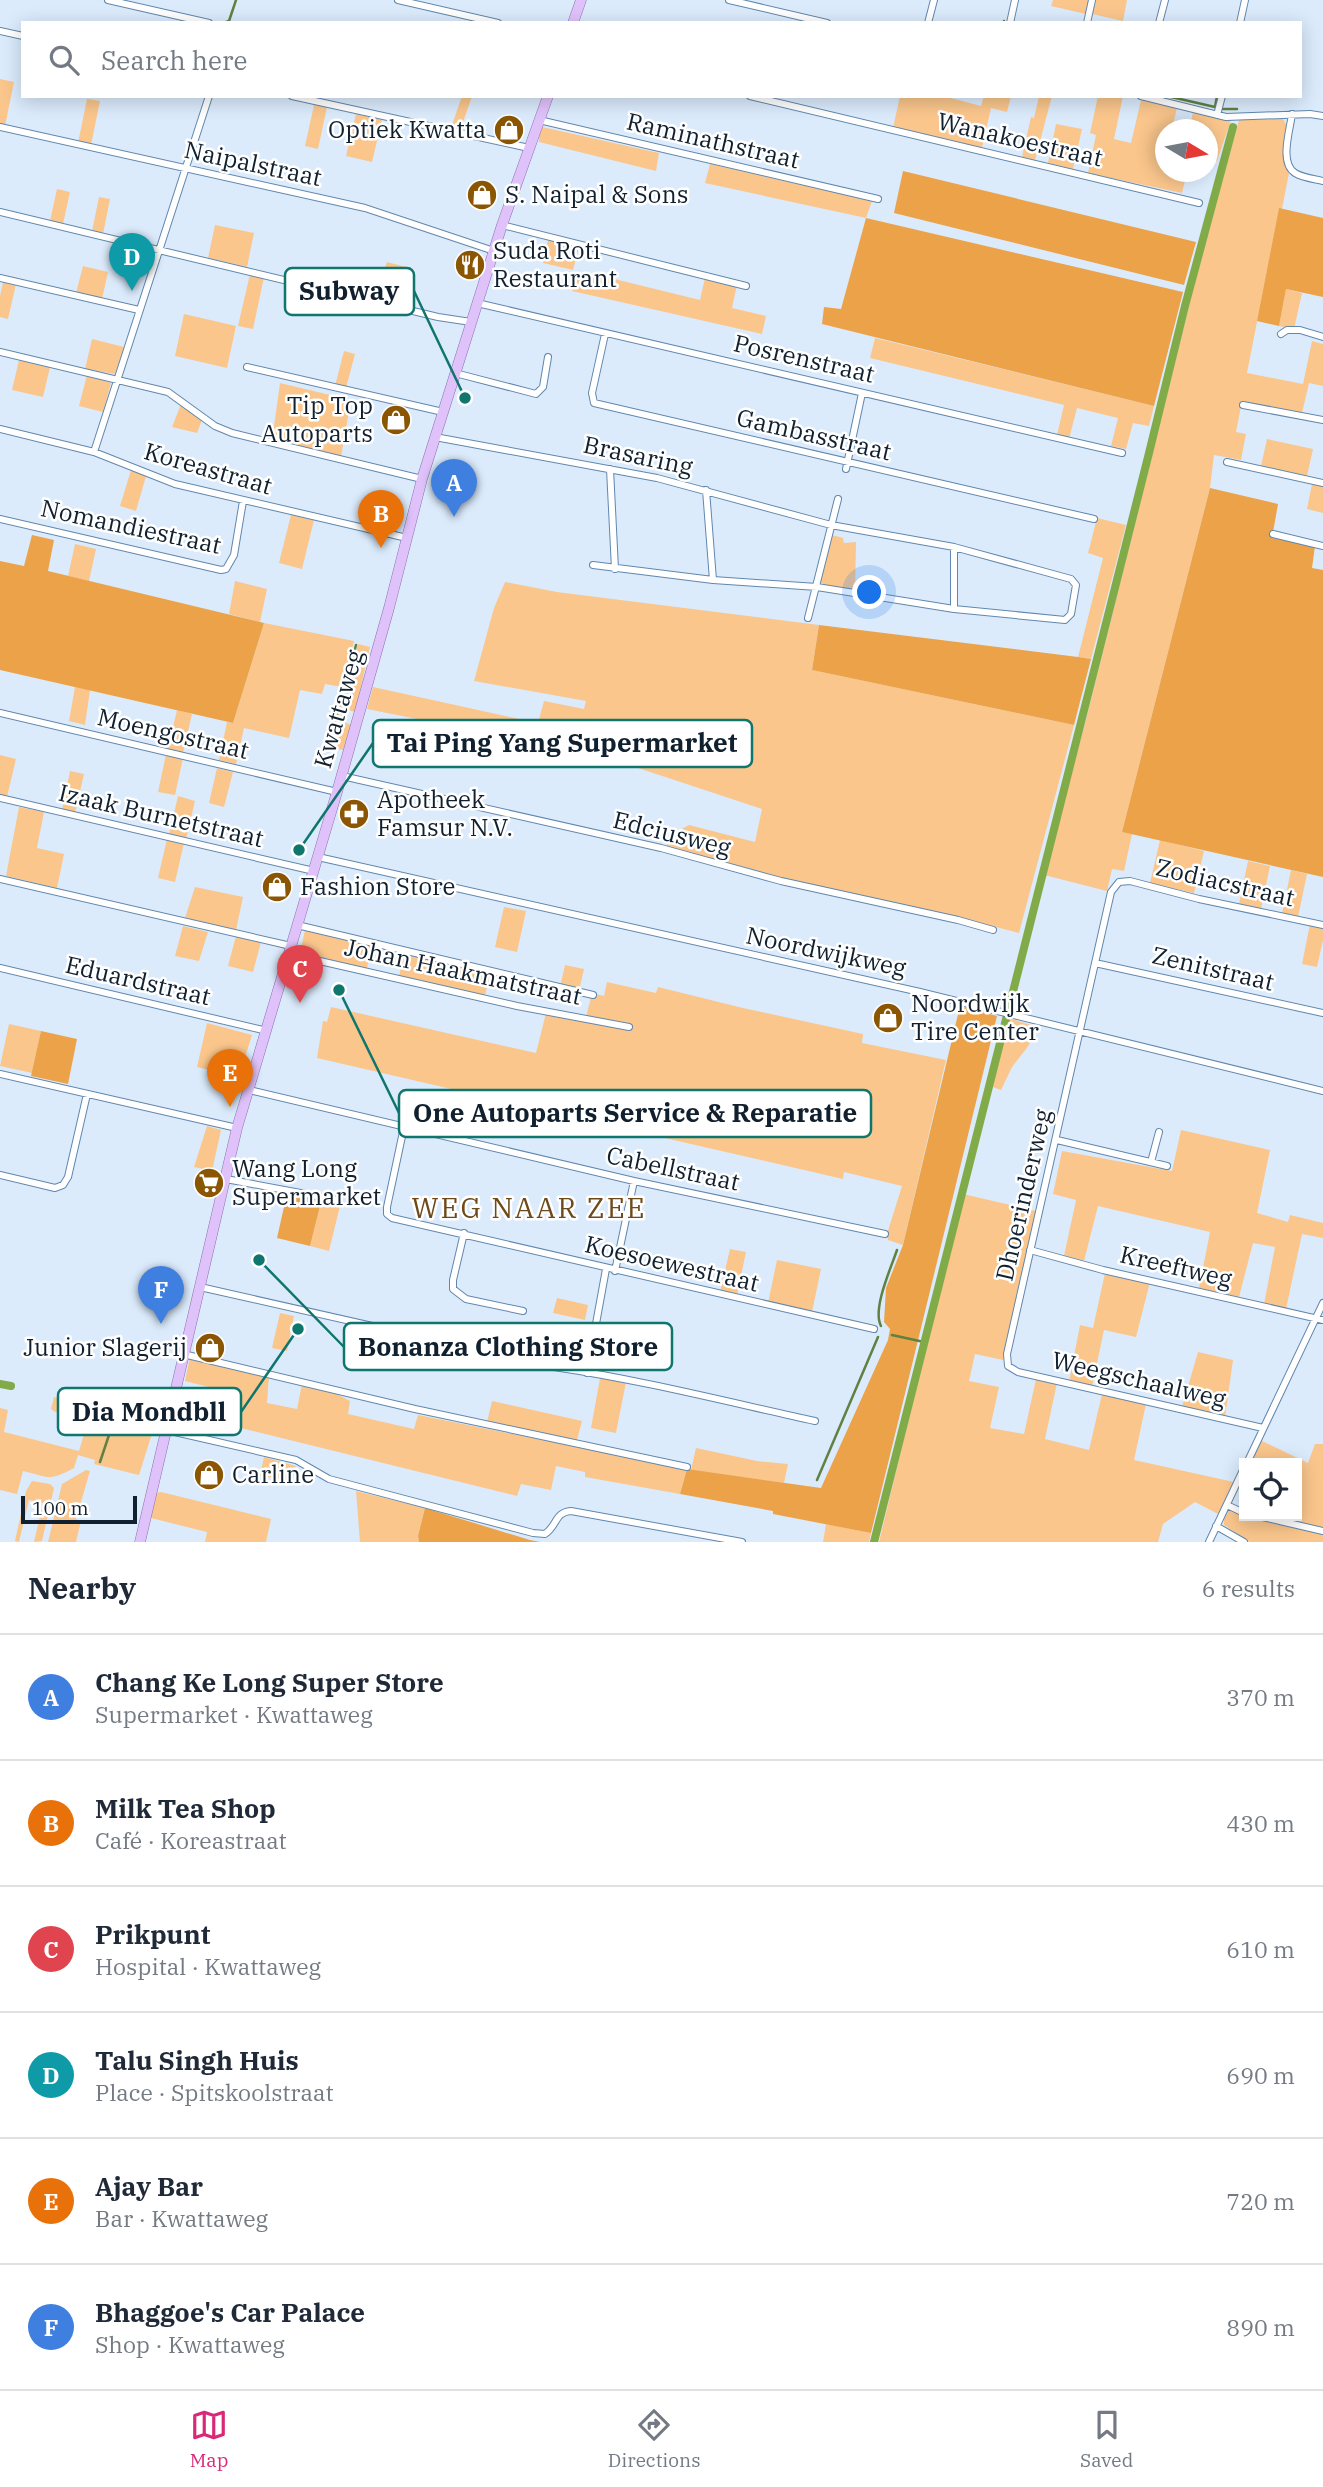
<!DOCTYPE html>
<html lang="en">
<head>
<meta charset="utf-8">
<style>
  body { margin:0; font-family:"IBM Plex Serif",serif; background:#f6f6f7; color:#1f2937 }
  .controls { position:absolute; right:21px; bottom:21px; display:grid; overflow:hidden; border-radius:0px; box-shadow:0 4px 18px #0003 }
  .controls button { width:63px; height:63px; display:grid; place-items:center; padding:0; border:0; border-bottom:2px solid #e0e1e3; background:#fff; color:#1f2937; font:35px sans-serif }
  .compass { position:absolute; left:1155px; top:119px; width:63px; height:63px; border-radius:50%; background:#fff; box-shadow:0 4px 18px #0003; rotate:100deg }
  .scale { position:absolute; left:21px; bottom:18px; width:116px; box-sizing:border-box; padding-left:7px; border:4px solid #11202f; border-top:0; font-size:19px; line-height:24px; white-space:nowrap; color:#11202f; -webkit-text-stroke:5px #fff; paint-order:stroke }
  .you { position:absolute; left:870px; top:593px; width:24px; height:24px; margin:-18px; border:5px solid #fff; border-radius:50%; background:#1a73e8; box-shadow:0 0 0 10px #1a73e833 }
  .badge { display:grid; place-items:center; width:46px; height:46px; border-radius:50%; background:#db2777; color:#fff; font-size:23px; font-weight:700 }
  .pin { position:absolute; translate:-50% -58px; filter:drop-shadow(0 2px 4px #0008) }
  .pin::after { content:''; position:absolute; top:37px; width:24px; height:21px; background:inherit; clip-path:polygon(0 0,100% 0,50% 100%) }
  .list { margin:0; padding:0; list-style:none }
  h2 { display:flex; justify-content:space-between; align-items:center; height:91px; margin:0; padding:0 28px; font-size:30px }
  h2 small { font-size:23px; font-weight:400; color:#747a83 }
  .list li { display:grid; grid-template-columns:46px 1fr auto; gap:21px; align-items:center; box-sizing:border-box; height:126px; padding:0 28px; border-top:2px solid #e0e1e3 }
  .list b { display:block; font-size:26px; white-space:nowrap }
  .list p { margin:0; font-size:23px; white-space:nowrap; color:#747a83 }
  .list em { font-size:23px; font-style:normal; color:#747a83 }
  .icon { flex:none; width:38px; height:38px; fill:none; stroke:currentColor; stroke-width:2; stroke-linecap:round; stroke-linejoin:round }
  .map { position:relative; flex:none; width:1323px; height:1542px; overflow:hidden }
  .search { position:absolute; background:#fff; box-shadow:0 4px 18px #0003; left:21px; right:21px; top:21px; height:77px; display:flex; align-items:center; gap:18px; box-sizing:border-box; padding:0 24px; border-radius:0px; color:#747a83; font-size:26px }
  .sheet { height:847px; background:#fff }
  nav { display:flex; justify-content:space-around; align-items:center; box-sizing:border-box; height:98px; border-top:2px solid #e0e1e3; background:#fff; font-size:19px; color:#747a83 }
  nav a { display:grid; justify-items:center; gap:4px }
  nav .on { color:#db2777 }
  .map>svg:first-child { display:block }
  .green { fill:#fac68c }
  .forest { fill:#eba248 }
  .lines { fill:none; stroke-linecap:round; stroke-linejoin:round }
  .stream { stroke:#5f8141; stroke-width:2.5 }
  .canal { stroke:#81ab49; stroke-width:8 }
  .street-casing { stroke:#6187ad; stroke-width:8 }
  .primary-casing { stroke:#8b6fb0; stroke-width:11 }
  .street { stroke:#fff; stroke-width:6 }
  .primary { stroke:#e0c2fa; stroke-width:10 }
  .labels { text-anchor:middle; stroke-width:5; stroke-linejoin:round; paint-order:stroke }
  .poi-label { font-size:24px; fill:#11202f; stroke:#fff; text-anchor:start }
  .street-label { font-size:24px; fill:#11202f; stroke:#fff }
  .quarter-label { font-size:28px; letter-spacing:2px; fill:#6e4919; stroke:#fff }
  .leader { fill:none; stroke:#0f766e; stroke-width:2.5 }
  .callout-dot { fill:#0f766e; stroke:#fff; stroke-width:2.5 }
  .callout { fill:#fff; stroke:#0f766e; stroke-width:2.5 }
  .callout-label { font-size:26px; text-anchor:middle; font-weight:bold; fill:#11202f }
</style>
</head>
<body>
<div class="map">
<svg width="1323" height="1542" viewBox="0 0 1323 1542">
  <rect width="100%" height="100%" fill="#dbebfc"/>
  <path class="green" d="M1053,0H1089L1086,14L1051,6Z
    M1095,0H1127L1123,21L1092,14Z
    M0,79L14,82L5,126L0,125Z
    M462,96H472L460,131L451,128Z
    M900,96H943L981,106L984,96H1011L1007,112L991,108L982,148L893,128Z
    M1039,96H1052L1035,160L1022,157L1031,117L1034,118Z
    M1098,96H1123L1114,139L1131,143L1141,100L1177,108L1172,129L1166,130V172H1187L1182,193L1088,173L1096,135L1090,133Z
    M87,99L100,101L91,145L78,143Z
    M314,105L327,107L318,149L305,146Z
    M1193,112L1231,120L1217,161L1208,159V130H1189Z
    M356,114L382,120L372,162L346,156Z
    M1283,119L1287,126L1284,161L1289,173L1282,209H1279L1247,373L1303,384L1312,341L1323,344V386L1309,383L1302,413L1242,401L1236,432L1246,434L1241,460L1214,455L1210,488L1122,832L1132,834L1124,871L1112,869L1107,891L1044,875L1086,720L1205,242L1239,120Z
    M1056,124L1082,129L1073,169L1048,163Z
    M542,127L659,153L656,171L539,142V133Z
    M710,164L872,201L866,218L705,183Z
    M57,189L70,192L63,224L50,221Z
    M99,197L110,199L103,234L92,231Z
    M215,225L254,233L247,267L208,258Z
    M548,240L579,247L573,270L543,263Z
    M387,262L406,267L396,304L373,298Z
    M83,266L108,272L102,299L76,293Z
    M250,274L264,277L253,329L238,326Z
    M594,274L700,300L705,278L737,285L732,308L766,316L762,334L572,291L575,277L591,282Z
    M3,282L16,284L8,319L0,317V296Z
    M1286,289L1302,293L1294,329L1279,326Z
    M184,314L236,326L227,368L175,356Z
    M875,338L1154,406L1149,426L1133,423L1126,449L1111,446L1118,418L1077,408L1069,439L1057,435L1064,405L870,358Z
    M92,339L124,347L115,374L85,369Z
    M344,351L355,354L346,388L335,386Z
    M19,360L50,367L43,397L12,390Z
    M87,375L111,383L103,412L79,406Z
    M280,383L351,400L341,457L272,441Z
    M181,404L202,420L197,433L172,427Z
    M1267,439L1313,449L1307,476L1261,466Z
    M131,470L146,476L136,511L120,506Z
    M1312,484L1323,486V513L1307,509Z
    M291,515L314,520L302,569L279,563Z
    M1097,518L1126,525L1091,659L1078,657L1103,558L1088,553Z
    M832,535L843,538L844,543L856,542L855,592L821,587L820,584Z
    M75,544L96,549L89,581L68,576Z
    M235,581L267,589L260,622L229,614Z
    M505,582L557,592L819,625L812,670L1074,725L1019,933L958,917L748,871L665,847L676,832L689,825L755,842L762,809L620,762L460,731L449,766L409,756L417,719L367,709L373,687L538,723L544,701L584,709L586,701L474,681L494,608Z
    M264,623L354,641L342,687L325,684L322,694L300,690L289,738L244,728L236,764L219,760L227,722L233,723Z
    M358,644L370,647L355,712L340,708Z
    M75,687L90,690L85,725L69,721Z
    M177,710L192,714L183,753L168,749Z
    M340,711L344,712L342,721L351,725L343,750L331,748Z
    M166,754L183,758L175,795L158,792Z
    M0,755L16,759L7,797L0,795Z
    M217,768L233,772L224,807L209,803Z
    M70,771L84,774L75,813L62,810Z
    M178,796L195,801L186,839L169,835Z
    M19,807L44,812L37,848L64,854L57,888L6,876Z
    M167,839L184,843L175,882L158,878Z
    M1160,840L1204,851L1194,893L1150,883Z
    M1248,861L1270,866L1261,909L1239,904Z
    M1291,870L1307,874L1298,917L1282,914Z
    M195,887L243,897L236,930L185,918Z
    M504,907L526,911L517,952L495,947Z
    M1310,924L1323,927V940L1317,967L1302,964Z
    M183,926L208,932L199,961L175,956Z
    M305,930L372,946L367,968L300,953Z
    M236,936L261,942L253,972L228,966Z
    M404,954L490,975L485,995L399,976Z
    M565,965L584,969L578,995L559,991Z
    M607,982L656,993L658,987L743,1008L863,1034L862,1043L946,1060L903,1245L888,1240L887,1234L902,1186L844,1172L843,1179L317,1058L323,1021L327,1022L331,1007L536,1053L547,1009L586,1017L592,993L604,996Z
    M1008,1018L1034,1026C1035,1042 1024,1051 1015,1063C1009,1071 1006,1081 1001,1090L990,1086Z
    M207,1023L252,1035L239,1077L197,1067Z
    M9,1024L41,1031L32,1073L0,1066Z
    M207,1126L221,1130L212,1171L194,1167Z
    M1181,1130L1270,1150L1257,1213L1288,1222L1290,1215L1323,1223V1238L1302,1234L1286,1309L1264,1304L1275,1247L1253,1243L1239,1297L1199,1288L1210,1232L1098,1206L1084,1261L1064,1256L1076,1200L1053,1194L1062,1151L1172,1171Z
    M963,1194L1036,1211L1003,1360L975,1354L969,1381L999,1387L990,1428L1024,1434L1036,1379L1057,1383L1045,1439L1089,1450L1102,1394L1146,1404L1134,1460L1234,1482L1218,1514L1195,1502L1163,1524L1158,1542H879Z
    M322,1198L341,1202L329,1251L310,1246Z
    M730,1249L746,1252L737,1295L720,1292Z
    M777,1260L821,1269L812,1312L768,1303Z
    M1105,1273L1150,1282L1136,1337L1104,1330L1092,1387L1069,1382L1080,1325L1093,1328Z
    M557,1298L588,1305L585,1320L553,1313Z
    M280,1313L294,1316L287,1351L272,1348Z
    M1198,1352L1233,1360L1225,1417L1182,1407Z
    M190,1357L269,1376L267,1403L297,1409L302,1384L331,1391L350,1401L348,1414L414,1429L418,1415L687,1469L680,1494L585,1477V1472L556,1466L551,1490L521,1484L517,1496L224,1424L232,1393L185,1381Z
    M600,1378L626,1382L616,1433L591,1428Z
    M54,1397L155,1424L139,1475L94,1464L95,1460L78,1455L74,1468C48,1482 49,1477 23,1471L17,1494L0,1490V1408L8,1410L4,1432L79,1451L88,1420L55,1412L51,1409Z
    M492,1401L582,1421L577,1440L487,1422Z
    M1260,1440L1308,1463L1315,1444H1323V1529L1268,1516H1297V1490L1299,1484L1297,1482V1463H1256L1251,1461Z
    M696,1448L757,1461L788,1464L784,1483L691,1470Z
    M264,1457L296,1466L289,1481L260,1475Z
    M86,1470L90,1471L76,1519L81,1521L76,1542H48L62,1484Z
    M32,1481L50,1484L54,1488L42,1541L34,1542L43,1503L29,1500L19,1542L15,1541L26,1491Z
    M356,1491L425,1508L418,1536L419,1542H360Z
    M161,1492L271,1519L266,1542H205L207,1532L147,1517L156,1493Z
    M1229,1509L1244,1516L1323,1533V1542H1250L1224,1525V1519Z
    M826,1524L871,1533L869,1542H823Z"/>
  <path class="forest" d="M903,171L1196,242L1184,285L894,213Z
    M1279,208L1323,218V297L1286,289L1279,326L1257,321Z
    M866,218L1183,292L1154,406L822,324L824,307L841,309Z
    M1210,488L1278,504L1272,538L1315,546L1312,568L1323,570V877L1122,832Z
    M32,535L54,540L48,571L264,623L233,723L0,670V561L24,566Z
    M819,625L1078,657L1091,659L1074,725L812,670Z
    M960,1006L997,1016L871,1533L773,1514V1511L680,1494L687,1469L821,1488L888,1340L890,1329L884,1322L886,1288L903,1245Z
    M41,1031L77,1039L68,1084L31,1076Z
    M297,1194L322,1198L310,1246L277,1238L286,1198Z
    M425,1508L530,1540L540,1542H419L418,1536Z"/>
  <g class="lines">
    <path class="stream" d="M226,22L229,21L236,0
      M1004,23V21
      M1167,96L1215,107L1217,96
      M1222,109H1237
      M340,705L356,645
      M329,747L338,711
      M881,1326C872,1309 891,1268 897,1250
      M892,1335L924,1342
      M60,1400L147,1420
      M100,1462L110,1432
      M817,1480L878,1337"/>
    <path class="canal" d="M0,1384L11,1386
      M874,1542L1149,453L1185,306L1233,127"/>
    <g class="street-casing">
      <path id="street" d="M108,0L209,23
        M398,0L498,23
        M729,0L827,23
        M928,23L934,0
        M1010,23L1015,0
        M1087,23L1092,0
        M1159,23L1165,0
        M1240,23L1245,0
        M0,31L23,36
        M292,96L529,148
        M750,96L1199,203
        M1141,96L1226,117L1310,114L1323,116
        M1292,114C1290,130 1279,163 1295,173C1303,178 1315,179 1323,181
        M1217,115L1222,96
        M539,120L878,199
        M0,127L365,208L494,251
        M0,212L438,317L471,322
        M502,225L746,286
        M0,278L139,310
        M477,303L1122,453
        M605,334L592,393L594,403L1094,519
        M1281,334L1287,330H1300L1323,337
        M0,352L168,392L215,426L232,433L422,479
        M247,367L443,412
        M455,373L536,394L543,387L548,357
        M1243,405L1323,420
        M0,429L94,452L175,484L407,538
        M435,437L657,478L831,525L954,547L1071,579L1076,585L1071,614L1065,620L954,609L817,587L713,580L593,565
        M94,452L209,96
        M1227,462L1323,483
        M610,469L615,569
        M846,469L862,393
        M706,490L713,580
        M0,519L221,570L226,569L234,555L243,501
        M1273,534L1323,546
        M954,609V547
        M808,618L838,499
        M0,713L337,792
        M342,776L661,848L781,881L958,920L993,930
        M0,798L314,871
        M318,857L920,992L1323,1091
        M0,879L291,946
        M297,925L593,995
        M289,954L517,1006L629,1027
        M1095,963L1323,1013
        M0,968L267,1031
        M0,1074L237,1128
        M249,1090L634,1181L885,1234
        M404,1127L387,1207V1214L392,1218L874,1329
        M1057,1140L1167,1166
        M1151,1162L1159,1132
        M0,1175L55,1188L63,1185L68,1177L87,1094
        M226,1179L338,1200
        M464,1233L453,1280V1289L466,1299L523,1311
        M1030,1250L1103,1270L1323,1320
        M615,1271L634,1181
        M200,1287L554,1367C642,1380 728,1402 815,1421
        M183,1354L415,1409L687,1467
        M587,1373L606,1269
        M1263,1428L1018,1372L1008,1366L1007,1354L1111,892L1119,882L1130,881L1199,899L1323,925
        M166,1430L296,1460L329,1479L533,1533L545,1534C557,1526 555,1512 571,1511L742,1542
        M1247,1463L1323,1303
        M1227,1505L1244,1513
        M1258,1516L1323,1531
        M1216,1526L1244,1542
        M1209,1542L1244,1468"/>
    </g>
    <g class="primary-casing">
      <path id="primary" d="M573,23L581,0
        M140,1542L237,1128L337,792L389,608L422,479L502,225L548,96"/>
    </g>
    <use href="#street" class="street"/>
    <use href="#primary" class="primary"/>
  </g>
  <defs>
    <g id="shop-disc" transform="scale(1.575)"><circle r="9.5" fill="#8a5603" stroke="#fff"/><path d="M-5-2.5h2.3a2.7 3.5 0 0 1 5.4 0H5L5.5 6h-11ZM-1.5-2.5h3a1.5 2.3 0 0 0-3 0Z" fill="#fff"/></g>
    <g id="restaurant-disc" transform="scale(1.575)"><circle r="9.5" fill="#8a5603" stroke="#fff"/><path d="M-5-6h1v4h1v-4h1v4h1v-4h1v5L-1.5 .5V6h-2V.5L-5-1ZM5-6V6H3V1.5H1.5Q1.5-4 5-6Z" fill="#fff"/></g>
    <g id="pharmacy-disc" transform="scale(1.575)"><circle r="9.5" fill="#8a5603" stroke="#fff"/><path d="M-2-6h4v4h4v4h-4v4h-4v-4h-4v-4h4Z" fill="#fff"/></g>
    <g id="supermarket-disc" transform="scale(1.575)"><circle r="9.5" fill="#8a5603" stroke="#fff"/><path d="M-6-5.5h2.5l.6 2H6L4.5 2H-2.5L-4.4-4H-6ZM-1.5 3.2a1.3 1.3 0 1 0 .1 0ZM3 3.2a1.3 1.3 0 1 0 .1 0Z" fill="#fff"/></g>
  </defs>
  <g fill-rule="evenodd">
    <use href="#shop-disc" x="509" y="130"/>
    <use href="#shop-disc" x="482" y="195"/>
    <use href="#restaurant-disc" x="470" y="265"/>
    <use href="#shop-disc" x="396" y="420"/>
    <use href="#pharmacy-disc" x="354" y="814"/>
    <use href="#shop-disc" x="277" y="887"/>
    <use href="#shop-disc" x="888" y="1018"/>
    <use href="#supermarket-disc" x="209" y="1183"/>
    <use href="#shop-disc" x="210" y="1348"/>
    <use href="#shop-disc" x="209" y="1475"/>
  </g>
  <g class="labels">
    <g class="poi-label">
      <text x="486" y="138" text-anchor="end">Optiek Kwatta</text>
      <text x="505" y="203">S. Naipal &amp; Sons</text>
      <text x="493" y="259">Suda Roti<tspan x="493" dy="28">Restaurant</tspan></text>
      <text x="373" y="414" text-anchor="end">Tip Top<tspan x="373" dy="28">Autoparts</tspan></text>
      <text x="377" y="808">Apotheek<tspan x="377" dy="28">Famsur N.V.</tspan></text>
      <text x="300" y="895">Fashion Store</text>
      <text x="911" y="1012">Noordwijk<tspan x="911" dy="28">Tire Center</tspan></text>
      <text x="232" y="1177">Wang Long<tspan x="232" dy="28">Supermarket</tspan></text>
      <text x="187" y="1356" text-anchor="end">Junior Slagerij</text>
      <text x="232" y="1483">Carline</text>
    </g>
    <g class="street-label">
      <text transform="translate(1020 140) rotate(13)" y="8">Wanakoestraat</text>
      <text transform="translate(713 141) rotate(13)" y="8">Raminathstraat</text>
      <text transform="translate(253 164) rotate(12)" y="8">Naipalstraat</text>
      <text transform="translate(804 359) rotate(13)" y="8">Posrenstraat</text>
      <text transform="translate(814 435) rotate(13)" y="8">Gambasstraat</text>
      <text transform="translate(638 456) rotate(12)" y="8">Brasaring</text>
      <text transform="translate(208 469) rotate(16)" y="8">Koreastraat</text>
      <text transform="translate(131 527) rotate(12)" y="8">Nomandiestraat</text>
      <text transform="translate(339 709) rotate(-74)" y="8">Kwattaweg</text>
      <text transform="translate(173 734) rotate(13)" y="8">Moengostraat</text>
      <text transform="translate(161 816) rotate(13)" y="8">Izaak Burnetstraat</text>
      <text transform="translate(672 834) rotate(14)" y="8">Edciusweg</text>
      <text transform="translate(1225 883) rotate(13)" y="8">Zodiacstraat</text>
      <text transform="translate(826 952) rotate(12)" y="8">Noordwijkweg</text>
      <text transform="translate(1213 969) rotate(13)" y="8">Zenitstraat</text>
      <text transform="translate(463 972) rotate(12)" y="8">Johan Haakmatstraat</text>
      <text transform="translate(138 981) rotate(13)" y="8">Eduardstraat</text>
      <text transform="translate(673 1169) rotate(12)" y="8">Cabellstraat</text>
      <text transform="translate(1024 1195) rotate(-77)" y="8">Dhoerinderweg</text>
      <text transform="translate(672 1264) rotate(13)" y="8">Koesoewestraat</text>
      <text transform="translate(1176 1267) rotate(13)" y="8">Kreeftweg</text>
      <text transform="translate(1139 1380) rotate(13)" y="8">Weegschaalweg</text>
    </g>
    <g class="quarter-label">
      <text x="529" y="1218">WEG NAAR ZEE</text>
    </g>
  </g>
  <path class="leader" d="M465 398L414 291M299 850L373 743M339 990L399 1113M259 1260L344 1347M298 1329L241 1412"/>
  <g class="callout-dot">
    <circle cx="465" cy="398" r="7"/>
    <circle cx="299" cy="850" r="7"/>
    <circle cx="339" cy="990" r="7"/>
    <circle cx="259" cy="1260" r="7"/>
    <circle cx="298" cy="1329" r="7"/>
  </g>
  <g class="callout">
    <rect x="285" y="268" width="129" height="47" rx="7"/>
    <rect x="373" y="720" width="379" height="47" rx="7"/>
    <rect x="399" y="1090" width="472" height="47" rx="7"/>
    <rect x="344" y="1323" width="328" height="47" rx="7"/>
    <rect x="58" y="1388" width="183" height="47" rx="7"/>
  </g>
  <g class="callout-label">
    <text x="349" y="300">Subway</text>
    <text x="562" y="752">Tai Ping Yang Supermarket</text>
    <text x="635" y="1122">One Autoparts Service &amp; Reparatie</text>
    <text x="508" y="1356">Bonanza Clothing Store</text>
    <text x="149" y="1421">Dia Mondbll</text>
  </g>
</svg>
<div class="controls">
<button><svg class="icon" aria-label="locate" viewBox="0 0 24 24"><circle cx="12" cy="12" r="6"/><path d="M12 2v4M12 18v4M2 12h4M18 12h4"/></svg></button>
</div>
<svg class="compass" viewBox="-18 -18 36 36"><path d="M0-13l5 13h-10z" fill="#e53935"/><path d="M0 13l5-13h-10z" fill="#747a83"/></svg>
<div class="scale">100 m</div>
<div class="you"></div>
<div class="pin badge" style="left:454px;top:517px;background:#3f7fe0">A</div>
<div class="pin badge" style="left:381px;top:548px;background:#e8710a">B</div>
<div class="pin badge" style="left:300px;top:1003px;background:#e0444e">C</div>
<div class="pin badge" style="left:132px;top:291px;background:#0f9aa8">D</div>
<div class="pin badge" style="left:230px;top:1107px;background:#e8710a">E</div>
<div class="pin badge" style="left:161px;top:1324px;background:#3f7fe0">F</div>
<div class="search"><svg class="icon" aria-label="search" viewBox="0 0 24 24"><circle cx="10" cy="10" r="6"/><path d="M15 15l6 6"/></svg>Search here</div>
</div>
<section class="sheet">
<h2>Nearby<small>6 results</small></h2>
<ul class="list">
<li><span class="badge" style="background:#3f7fe0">A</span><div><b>Chang Ke Long Super Store</b><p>Supermarket · Kwattaweg</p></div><em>370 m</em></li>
<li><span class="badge" style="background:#e8710a">B</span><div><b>Milk Tea Shop</b><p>Café · Koreastraat</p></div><em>430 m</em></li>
<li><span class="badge" style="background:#e0444e">C</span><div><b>Prikpunt</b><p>Hospital · Kwattaweg</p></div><em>610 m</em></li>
<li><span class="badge" style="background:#0f9aa8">D</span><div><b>Talu Singh Huis</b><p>Place · Spitskoolstraat</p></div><em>690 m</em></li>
<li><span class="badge" style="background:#e8710a">E</span><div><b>Ajay Bar</b><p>Bar · Kwattaweg</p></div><em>720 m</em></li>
<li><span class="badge" style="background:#3f7fe0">F</span><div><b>Bhaggoe's Car Palace</b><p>Shop · Kwattaweg</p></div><em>890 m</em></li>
</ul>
</section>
<nav>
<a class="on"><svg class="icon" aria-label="map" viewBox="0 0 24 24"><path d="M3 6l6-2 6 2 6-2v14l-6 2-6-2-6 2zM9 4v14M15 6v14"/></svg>Map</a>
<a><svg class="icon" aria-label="directions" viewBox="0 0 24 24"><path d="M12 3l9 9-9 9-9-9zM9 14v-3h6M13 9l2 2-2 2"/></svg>Directions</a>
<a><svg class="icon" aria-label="saved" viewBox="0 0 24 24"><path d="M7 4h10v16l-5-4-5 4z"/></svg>Saved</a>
</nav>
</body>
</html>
